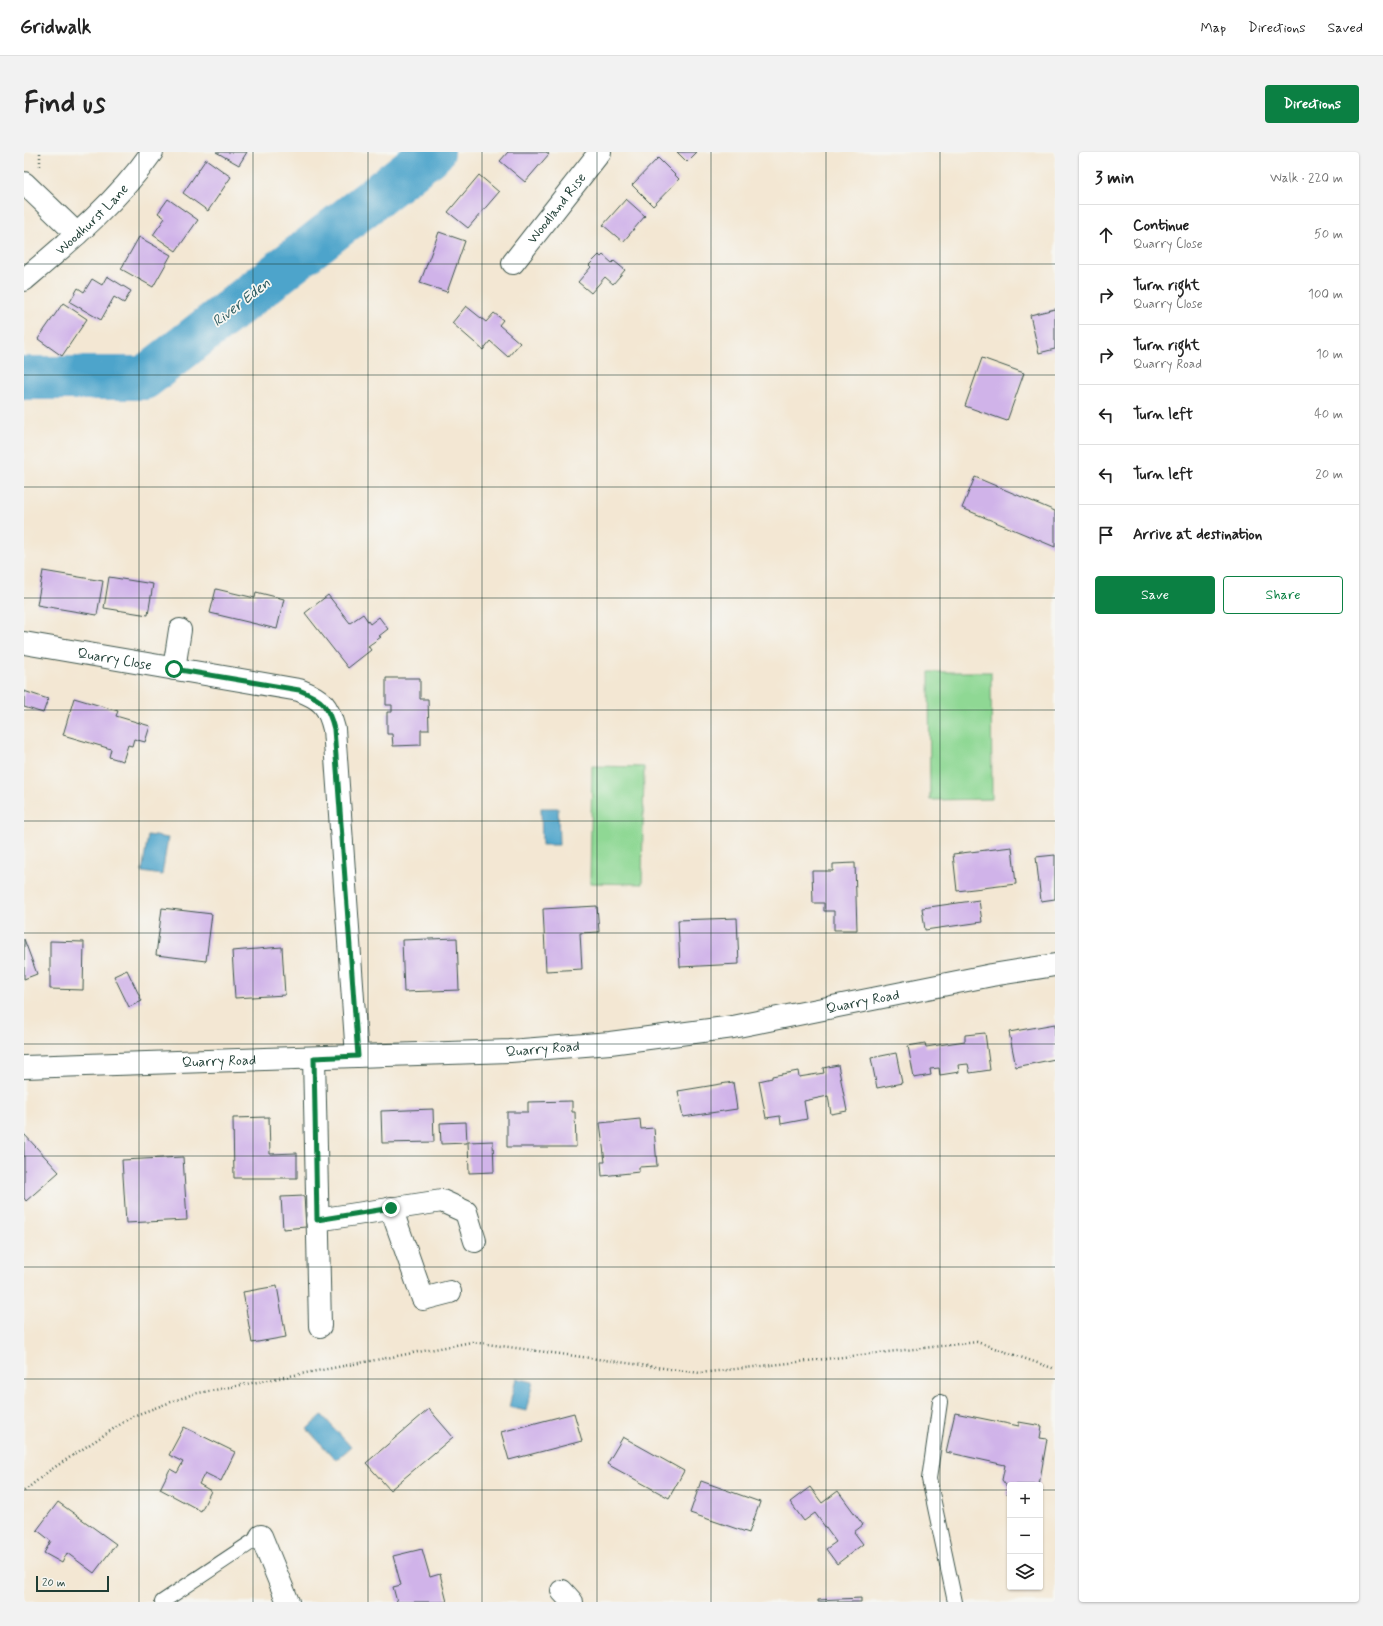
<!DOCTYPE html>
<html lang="en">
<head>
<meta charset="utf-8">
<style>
  body { margin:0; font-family:Mynerve,sans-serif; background:#f2f2f2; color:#222 }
  .controls { position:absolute; right:12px; bottom:12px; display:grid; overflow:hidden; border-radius:4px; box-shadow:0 1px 3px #0004 }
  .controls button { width:36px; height:36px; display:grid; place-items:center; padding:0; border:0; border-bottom:1px solid #e0e0e0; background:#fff; color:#222; font:20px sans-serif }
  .scale { position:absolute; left:12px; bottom:10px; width:73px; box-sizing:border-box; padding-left:4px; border:2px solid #1f3d34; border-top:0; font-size:11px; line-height:14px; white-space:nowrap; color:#1f3d34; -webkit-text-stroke:3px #f6f6f2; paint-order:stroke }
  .stop { position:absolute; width:12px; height:12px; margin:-9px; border:3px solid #0b8043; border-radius:50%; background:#fff }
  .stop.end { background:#0b8043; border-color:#fff; box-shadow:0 1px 4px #0008 }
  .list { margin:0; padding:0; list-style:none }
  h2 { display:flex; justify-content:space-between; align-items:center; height:52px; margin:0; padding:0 16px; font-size:17px }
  h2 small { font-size:13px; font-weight:400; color:#767676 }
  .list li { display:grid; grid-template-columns:26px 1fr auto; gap:12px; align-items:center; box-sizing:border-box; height:60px; padding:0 16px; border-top:1px solid #e0e0e0 }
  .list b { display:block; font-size:15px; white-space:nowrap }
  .list p { margin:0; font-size:13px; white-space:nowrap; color:#767676 }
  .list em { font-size:13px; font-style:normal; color:#767676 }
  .actions { display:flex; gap:8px; padding:12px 16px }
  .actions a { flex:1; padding:9px 0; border:1px solid #0b8043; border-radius:4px; text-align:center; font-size:14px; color:#0b8043 }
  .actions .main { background:#0b8043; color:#fff }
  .icon { flex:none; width:22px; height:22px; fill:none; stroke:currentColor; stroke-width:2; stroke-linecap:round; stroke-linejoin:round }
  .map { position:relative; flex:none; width:1031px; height:1450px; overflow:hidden; border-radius:4px }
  header { display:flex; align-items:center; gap:24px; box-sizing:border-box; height:56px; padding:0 20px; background:#fff; border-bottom:1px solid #e0e0e0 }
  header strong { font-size:19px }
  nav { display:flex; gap:22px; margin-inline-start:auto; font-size:14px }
  .intro { display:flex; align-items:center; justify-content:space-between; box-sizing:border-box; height:96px; padding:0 24px }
  h1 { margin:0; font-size:28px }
  .button { padding:10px 18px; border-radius:4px; background:#0b8043; color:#fff; font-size:14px; font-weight:700 }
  main { display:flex; gap:24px; padding:0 24px }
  aside { flex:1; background:#fff; border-radius:4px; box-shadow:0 1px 3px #0004 }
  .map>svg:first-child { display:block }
  .green { fill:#8fd894; stroke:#578a64 }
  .water { fill:#4ea4cb; stroke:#367080 }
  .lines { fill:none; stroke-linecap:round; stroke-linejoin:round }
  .river { stroke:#4ea4cb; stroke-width:44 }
  .building { fill:#d0b3e9 }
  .service-casing { stroke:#3f564c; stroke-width:16 }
  .minor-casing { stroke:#3f564c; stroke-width:24 }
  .path { stroke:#3f564c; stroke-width:2.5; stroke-dasharray:1 3; stroke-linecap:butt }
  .service { stroke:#fff; stroke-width:14 }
  .minor { stroke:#fff; stroke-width:22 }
  .route { stroke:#0b8043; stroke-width:5 }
  .grid { fill:none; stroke:#1f3d34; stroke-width:1; stroke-opacity:0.55 }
  .labels { text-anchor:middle; stroke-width:3.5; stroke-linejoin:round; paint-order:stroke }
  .street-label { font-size:14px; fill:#1f3d34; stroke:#f6f6f2 }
  .water-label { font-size:15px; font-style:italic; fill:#2d5c61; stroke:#f6f6f2 }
</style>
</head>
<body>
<header>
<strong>Gridwalk</strong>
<nav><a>Map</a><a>Directions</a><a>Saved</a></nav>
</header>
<div class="intro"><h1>Find us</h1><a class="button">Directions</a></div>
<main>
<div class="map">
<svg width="1031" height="1450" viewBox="0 0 1031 1450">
  <rect width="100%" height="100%" fill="#f6f6f2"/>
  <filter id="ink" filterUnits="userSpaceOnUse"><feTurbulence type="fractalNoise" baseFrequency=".025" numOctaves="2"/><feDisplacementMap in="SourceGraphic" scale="8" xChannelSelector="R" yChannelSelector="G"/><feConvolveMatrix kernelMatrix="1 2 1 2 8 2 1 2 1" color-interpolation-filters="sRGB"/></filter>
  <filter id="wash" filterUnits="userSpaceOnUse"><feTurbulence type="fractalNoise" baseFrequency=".012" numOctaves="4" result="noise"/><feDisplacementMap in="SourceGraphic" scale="16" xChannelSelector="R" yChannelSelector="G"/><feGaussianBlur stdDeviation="0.9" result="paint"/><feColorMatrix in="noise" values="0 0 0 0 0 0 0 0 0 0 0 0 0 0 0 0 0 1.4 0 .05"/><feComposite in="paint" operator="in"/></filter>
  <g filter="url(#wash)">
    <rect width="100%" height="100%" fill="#f3e7d3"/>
    <path class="green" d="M905,520H967L968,647L906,648Z
      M568,614L620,615L618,732L566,731Z"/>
    <path class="water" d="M517,656H534L535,693H518Z
      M124,683L144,686L138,723L118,720Z
      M492,1226L509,1230L502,1259L485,1255Z
      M298,1263L327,1295L312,1308L283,1277Z"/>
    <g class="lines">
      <path class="river" d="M0,226H120L409,0"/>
    </g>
    <g id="blocks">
      <path class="building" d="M192,0H223L215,13Z
        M484,0H522L525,2L501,30L476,9Z
        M653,0H673L663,10Z
        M634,6L655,27L629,54L608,33Z
        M182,7L207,25L184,59L159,41Z
        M455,23L475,40L444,76L424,60Z
        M144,47L174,68L152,99L129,83L141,66L134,61Z
        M602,47L621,64L599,90L579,73Z
        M415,80L441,89L423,140L396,131Z
        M115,85L147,103L129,135L97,117Z
        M575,103L577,105L579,103L588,111L590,109L601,118L589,132L581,125L567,141L554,130L567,115L565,113Z
        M83,124L107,139L100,151L90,145L77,168L46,150L54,136L60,140L68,127L78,133Z
        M39,151L63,167L38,204L14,187Z
        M442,154L462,170L470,161L479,168L475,173L496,191L484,205L466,189L459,198L428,171Z
        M1031,157V197L1015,201L1006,163Z
        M958,206L1000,221L983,269L941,254Z
        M951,325L1031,359V395L938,356Z
        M19,419L79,429L73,463L13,453Z
        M85,425L129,432L124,463L80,456Z
        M192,437L231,446L232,440L260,447L253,477L186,461Z
        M304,443L326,471L339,462L346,472L355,465L364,477L355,484L357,485L344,494L347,498L324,516L281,461Z
        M362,526H396V547H404L405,578H397V593L369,594L368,582H363V560H368V553H362Z
        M0,539L24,547L19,561L0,555Z
        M50,546L94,559L92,564L126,574L121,590L110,587L108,594L104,593L99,609L85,605L87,597L39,583Z
        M988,695L992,732L933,739L929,702Z
        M1031,703V747L1017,749L1012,705Z
        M831,711L833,778H810V759H800V751H789L788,719H809V712Z
        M955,748L958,770L901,778L898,756Z
        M573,754L575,780L556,781L558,817L522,819L519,757Z
        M138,756L188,762L182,809L132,803Z
        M713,766L715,812L656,815L654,768Z
        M433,786L435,838L380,840L378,788Z
        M0,787L13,822L0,827Z
        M26,789L60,790L59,838L26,837Z
        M258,795L261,843L211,846L208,799Z
        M103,818L118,849L105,855L90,824Z
        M1031,872V907L992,915L985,880Z
        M961,881L966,918L946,921L944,912L934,913L935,920L916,923L915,916L906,917L907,923L890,926L884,894L901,891L902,895L941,889V883Z
        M872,901L878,931L853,936L847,906Z
        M814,913L823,959L807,962L804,944L780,949L783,967L757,972L756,964L742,966L735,929L748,926V924L774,919L775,925L800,921L799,916Z
        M709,930L713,957L659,965L654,939Z
        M548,949V960H551L552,995H483V960H504V950Z
        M409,957L410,990L358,991L357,959Z
        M245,965L246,1002L273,1001V1026H210L209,966Z
        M616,967L617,977L630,976L633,1014L615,1015V1020L578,1024L577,1010H581L576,971Z
        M442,970L443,991L417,992L416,971Z
        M0,982L35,1020L2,1049L0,1046Z
        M469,989L470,1020L445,1021L444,990Z
        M159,1005L163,1068L102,1071L98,1008Z
        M280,1044L282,1075L259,1077L257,1045Z
        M253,1134L262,1185L228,1191L219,1140Z
        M405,1257L429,1285L366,1338L342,1311Z
        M550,1261L558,1289L485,1308L477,1280Z
        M931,1261L995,1274V1270L1018,1274L1016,1286L1023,1287L1015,1333H986V1343H983L984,1336L978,1328L981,1313L922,1300Z
        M160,1275L211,1300L197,1329L181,1321L175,1332L187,1339L177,1359L136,1337L146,1317L153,1321L159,1310L145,1303Z
        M599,1285L660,1319L645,1346L583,1312Z
        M677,1329L736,1350L725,1381L666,1361Z
        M786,1335L798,1351L814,1339L839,1373L830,1380L839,1392L813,1412L802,1397L812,1390L791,1361L780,1369L766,1350Z
        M34,1350L92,1392L70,1421L43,1401L38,1411L20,1401L27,1389L13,1378Z
        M398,1397L406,1425L416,1422L423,1450H373L369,1435L377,1433L369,1404Z
        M837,1446V1450H794V1448Z"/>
    </g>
  </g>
  <g filter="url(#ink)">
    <use href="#blocks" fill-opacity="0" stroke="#3f564c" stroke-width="1"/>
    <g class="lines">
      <g class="service-casing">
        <path id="service" d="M916,1250L905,1327L931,1450
          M138,1450L237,1384"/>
      </g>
      <g class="minor-casing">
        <g id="minor">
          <path d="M0,31L53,82"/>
          <path id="s1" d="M489,111L576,0"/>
          <path id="s2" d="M0,128C46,89 94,49 128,0"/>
          <path id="s3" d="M0,491L275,538C298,547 304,553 310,577L333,904"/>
          <path d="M150,517L156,478"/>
          <path d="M290,906L296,1174"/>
          <path id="s4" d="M0,915L486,899L586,891L709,875L968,823L1031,813"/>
          <path d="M367,1056L399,1147L426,1140"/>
          <path d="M293,1068L418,1049L442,1060L451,1089"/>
          <path d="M237,1384L264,1450"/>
          <path d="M538,1439L548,1450"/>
        </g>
      </g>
      <path class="path" d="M16,14V0
        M0,1339L25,1319L109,1264L169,1242L448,1190L676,1221L953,1190L1031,1217"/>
      <use href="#service" class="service"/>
      <use href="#minor" class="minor"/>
    </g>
  </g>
  <g class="lines" filter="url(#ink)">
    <path class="route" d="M150,517L275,538C298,547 304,553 310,577L334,904L290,906L293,1068L367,1056"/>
  </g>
  <path class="grid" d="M115,0V1450M229,0V1450M344,0V1450M458,0V1450M573,0V1450M687,0V1450M802,0V1450M916,0V1450M0,112H1031M0,223H1031M0,335H1031M0,446H1031M0,558H1031M0,669H1031M0,781H1031M0,892H1031M0,1004H1031M0,1115H1031M0,1227H1031M0,1338H986M1016,1338H1031"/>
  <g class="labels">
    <g class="street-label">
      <text dy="5" stroke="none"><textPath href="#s1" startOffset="70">Woodland Rise</textPath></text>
      <text dy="5" stroke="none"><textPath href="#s2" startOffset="91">Woodhurst Lane</textPath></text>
      <text dy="5" stroke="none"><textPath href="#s3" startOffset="92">Quarry Close</textPath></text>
      <text dy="5" stroke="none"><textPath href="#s4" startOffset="843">Quarry Road</textPath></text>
      <text dy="5" stroke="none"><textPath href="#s4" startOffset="519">Quarry Road</textPath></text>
      <text dy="5" stroke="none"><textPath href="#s4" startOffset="195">Quarry Road</textPath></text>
    </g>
    <g class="water-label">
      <text transform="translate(217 150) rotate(-38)" y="5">River Eden</text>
    </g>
  </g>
</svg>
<div class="controls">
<button>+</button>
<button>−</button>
<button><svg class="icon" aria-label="layers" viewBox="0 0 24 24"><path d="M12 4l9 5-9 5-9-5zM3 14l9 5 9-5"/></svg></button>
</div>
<div class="scale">20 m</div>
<div class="stop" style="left:150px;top:517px"></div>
<div class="stop end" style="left:367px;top:1056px"></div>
</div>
<aside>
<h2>3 min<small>Walk · 220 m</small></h2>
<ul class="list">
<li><svg class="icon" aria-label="ahead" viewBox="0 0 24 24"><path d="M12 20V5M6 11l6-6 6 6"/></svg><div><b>Continue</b><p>Quarry Close</p></div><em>50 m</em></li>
<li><svg class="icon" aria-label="right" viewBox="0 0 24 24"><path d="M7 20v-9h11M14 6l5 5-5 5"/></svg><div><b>Turn right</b><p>Quarry Close</p></div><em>100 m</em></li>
<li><svg class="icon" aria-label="right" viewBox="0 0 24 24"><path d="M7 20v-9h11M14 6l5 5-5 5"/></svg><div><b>Turn right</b><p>Quarry Road</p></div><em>10 m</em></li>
<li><svg class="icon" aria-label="left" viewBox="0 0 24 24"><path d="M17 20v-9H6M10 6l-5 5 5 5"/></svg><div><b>Turn left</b></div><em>40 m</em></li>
<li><svg class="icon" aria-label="left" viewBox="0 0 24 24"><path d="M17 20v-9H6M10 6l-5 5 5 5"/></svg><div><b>Turn left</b></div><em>20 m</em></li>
<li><svg class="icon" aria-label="arrive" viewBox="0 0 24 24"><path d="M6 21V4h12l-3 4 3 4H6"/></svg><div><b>Arrive at destination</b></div></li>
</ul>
<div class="actions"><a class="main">Save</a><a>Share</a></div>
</aside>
</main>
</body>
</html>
